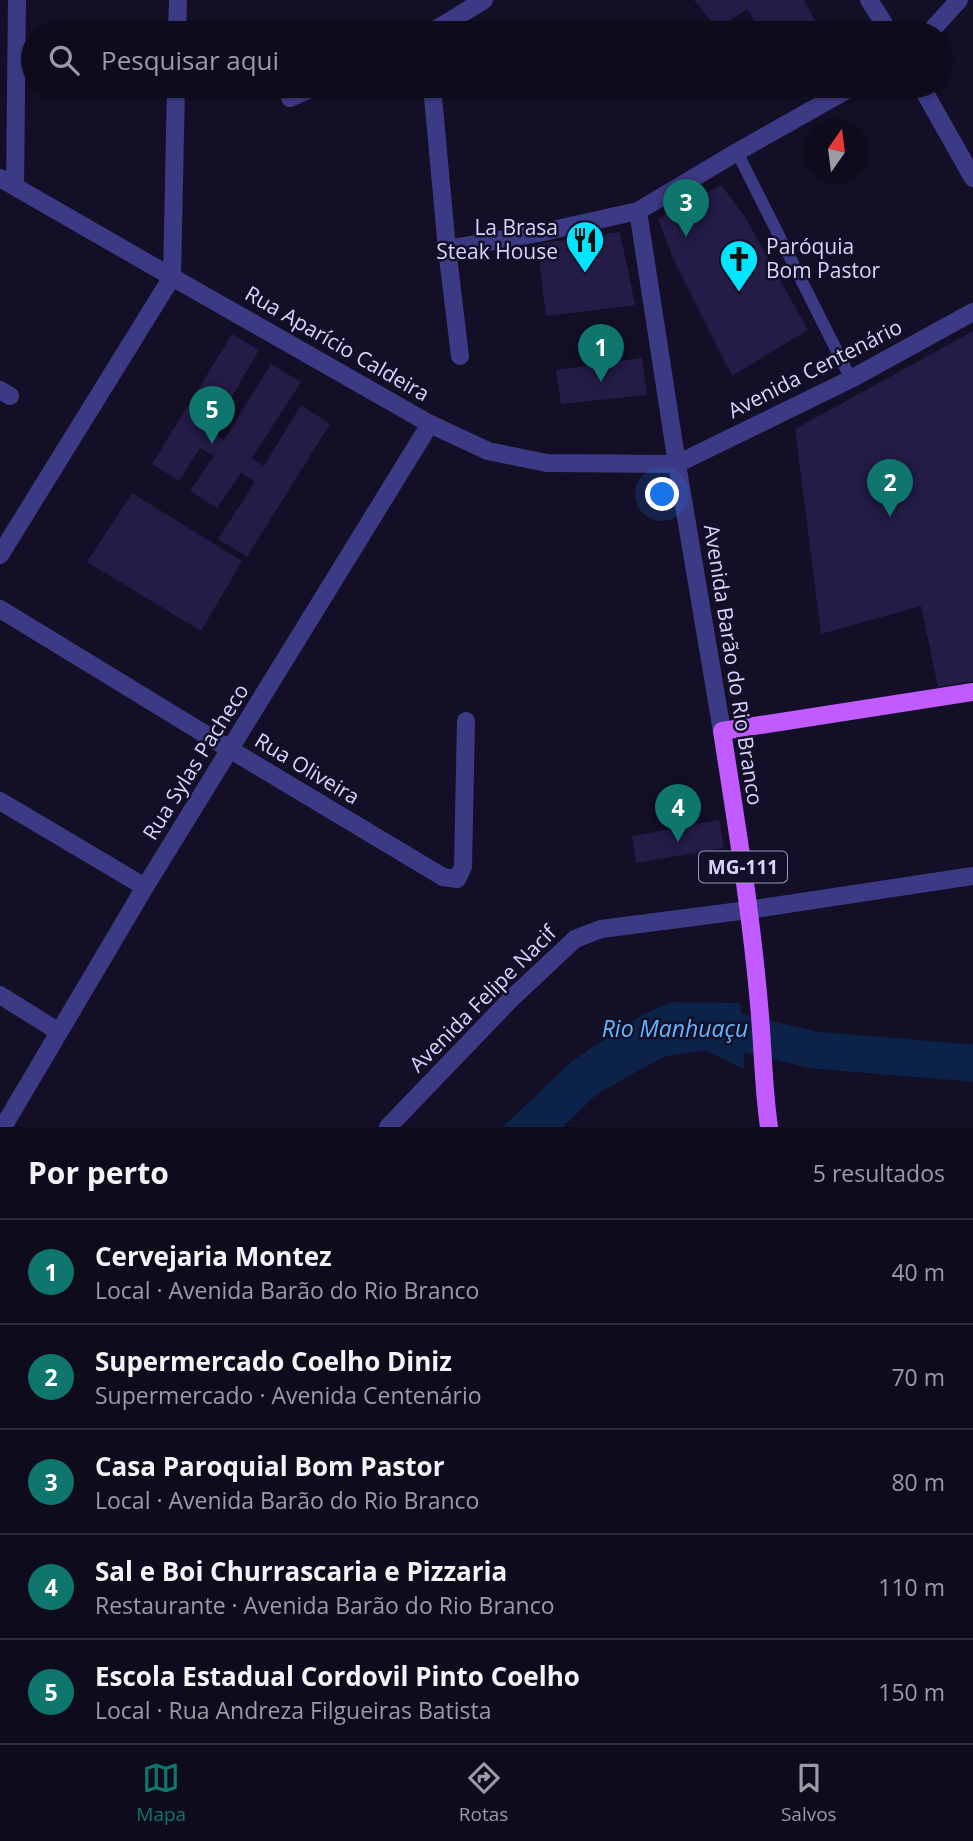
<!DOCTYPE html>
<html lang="pt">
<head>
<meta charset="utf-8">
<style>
  body { margin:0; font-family:"Open Sans",sans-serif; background:#1c1929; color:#f1f3f6 }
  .compass { position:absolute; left:805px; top:119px; width:63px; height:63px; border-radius:50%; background:#0e0b1c; box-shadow:0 2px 5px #0004; rotate:14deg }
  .you { position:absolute; left:663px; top:495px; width:24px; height:24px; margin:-18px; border:5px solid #fff; border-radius:50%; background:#1a73e8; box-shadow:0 0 0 10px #1a73e833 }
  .badge { display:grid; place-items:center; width:46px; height:46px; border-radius:50%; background:#0f766e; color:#fff; font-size:23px; font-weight:700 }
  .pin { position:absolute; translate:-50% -58px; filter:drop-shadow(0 2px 4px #0008) }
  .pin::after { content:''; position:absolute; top:37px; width:24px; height:21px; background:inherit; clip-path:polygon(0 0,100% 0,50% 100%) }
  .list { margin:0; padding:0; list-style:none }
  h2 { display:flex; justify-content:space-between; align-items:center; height:91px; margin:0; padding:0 28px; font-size:30px }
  h2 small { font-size:23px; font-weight:400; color:#9b9ba3 }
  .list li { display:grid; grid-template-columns:46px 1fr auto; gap:21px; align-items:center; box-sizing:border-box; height:105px; padding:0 28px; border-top:2px solid #2e2b3b }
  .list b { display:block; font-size:26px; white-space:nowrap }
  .list p { margin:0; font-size:23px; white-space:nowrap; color:#9b9ba3 }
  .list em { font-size:23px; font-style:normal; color:#9b9ba3 }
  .icon { flex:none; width:38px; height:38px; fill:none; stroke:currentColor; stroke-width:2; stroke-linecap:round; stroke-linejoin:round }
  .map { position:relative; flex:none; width:973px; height:1127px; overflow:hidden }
  .search { position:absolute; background:#0e0b1c; box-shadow:0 2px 5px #0004; left:21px; right:21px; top:21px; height:77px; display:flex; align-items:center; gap:18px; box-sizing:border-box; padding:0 24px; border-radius:38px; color:#9b9ba3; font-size:26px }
  .sheet { height:616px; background:#0e0b1c }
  nav { display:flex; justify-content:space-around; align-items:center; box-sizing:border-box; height:98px; border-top:2px solid #2e2b3b; background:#0e0b1c; font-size:19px; color:#9b9ba3 }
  nav a { display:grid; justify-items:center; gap:4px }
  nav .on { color:#0f766e }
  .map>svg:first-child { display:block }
  .water { fill:#0c2248 }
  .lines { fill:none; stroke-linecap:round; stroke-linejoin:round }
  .river { stroke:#0c2248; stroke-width:37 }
  .building { fill:#241b47 }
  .service { stroke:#3d3a85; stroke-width:12 }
  .minor { stroke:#3d3a85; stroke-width:18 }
  .tertiary { stroke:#3d3a85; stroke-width:18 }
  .primary { stroke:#c25bff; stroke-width:18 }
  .labels { text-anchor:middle; stroke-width:5; stroke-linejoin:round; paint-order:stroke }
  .shield { fill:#130f26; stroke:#9e99be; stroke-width:2 }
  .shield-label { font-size:19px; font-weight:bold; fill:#d9d4ff }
  .poi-label { font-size:21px; fill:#d9d4ff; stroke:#130f26; text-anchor:end }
  .street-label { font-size:21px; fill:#d9d4ff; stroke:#130f26 }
  .water-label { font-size:23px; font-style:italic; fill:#62b6ff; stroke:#130f26 }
</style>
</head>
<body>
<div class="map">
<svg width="973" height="1127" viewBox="0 0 973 1127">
  <rect width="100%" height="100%" fill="#130f26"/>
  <path class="water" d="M671,1002L740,1003L743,1033L744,1069L705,1050L663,1057L597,1094L563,1127H503L572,1061L642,1015Z"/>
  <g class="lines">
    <path class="river" d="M694,1029L743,1033L814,1050L973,1063"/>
  </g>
  <path class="building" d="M694,0H804L822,33H763L747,9L717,29Z
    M797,86H831L806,100Z
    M721,185L745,217L808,330L732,376L672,256L658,219Z
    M620,232L635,305L546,316L537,244Z
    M973,331V681L938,687L921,606L821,634L795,429Z
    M232,334L259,350L211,432L224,440L271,364L301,382L252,458L264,466L301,405L330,424L247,557L218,539L255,482L241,473L217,508L190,491L214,456L200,448L179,481L152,464Z
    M642,358L647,395L561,404L556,370Z
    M132,493L242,561L201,631L87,562Z
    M719,820L724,848L636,863L632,836Z"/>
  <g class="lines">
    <path class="service" d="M737,152L851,379"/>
    <path class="minor" d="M869,0L890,33
      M430,33L484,0
      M929,33L959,0
      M432,86L447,249L460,356
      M921,86L973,178
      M290,98L317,86
      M0,178L172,277L0,555
      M15,187L17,0
      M638,211L677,464L851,379L973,312
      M447,249L539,233L638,211L737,152L854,86
      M0,390L10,396
      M0,609L231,750L443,877L457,879L463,867L466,721
      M0,801L145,887
      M748,910L973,876
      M0,995L59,1032
      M3,1127L145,887L430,424"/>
    <path class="tertiary" d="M177,33L178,0
      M176,86L172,277L430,424L488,451L547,463L677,464L722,731
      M388,1127L510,1000L575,939L601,929L748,910"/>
    <path class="primary" d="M769,1127C763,1086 763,1045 759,1004C751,912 736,822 722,731L973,692"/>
  </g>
  <defs>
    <g id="restaurant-pin" transform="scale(2.0125)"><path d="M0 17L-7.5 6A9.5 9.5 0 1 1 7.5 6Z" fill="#00e5ff" stroke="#130f26"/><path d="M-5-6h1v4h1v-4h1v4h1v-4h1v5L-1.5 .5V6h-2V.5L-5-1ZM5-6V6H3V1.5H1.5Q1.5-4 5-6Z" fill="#111"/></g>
    <g id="church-pin" transform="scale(2.0125)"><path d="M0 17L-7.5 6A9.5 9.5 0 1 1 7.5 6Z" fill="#00e5ff" stroke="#130f26"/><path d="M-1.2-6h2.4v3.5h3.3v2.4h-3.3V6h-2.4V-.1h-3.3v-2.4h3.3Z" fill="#111"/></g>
  </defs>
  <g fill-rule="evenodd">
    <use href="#restaurant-pin" x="585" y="240"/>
    <use href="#church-pin" x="739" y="259"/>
  </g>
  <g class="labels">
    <rect class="shield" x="699" y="851.5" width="88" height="31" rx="5"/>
    <g class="shield-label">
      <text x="743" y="874">MG-111</text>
    </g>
    <g class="poi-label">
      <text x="558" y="235">La Brasa<tspan x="558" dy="24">Steak House</tspan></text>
      <text x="766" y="254" text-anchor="start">Paróquia<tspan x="766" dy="24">Bom Pastor</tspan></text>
    </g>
    <g class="street-label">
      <text transform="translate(337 344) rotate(30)" y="7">Rua Aparício Caldeira</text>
      <text transform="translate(815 369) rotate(-27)" y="7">Avenida Centenário</text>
      <text transform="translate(733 665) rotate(81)" y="7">Avenida Barão do Rio Branco</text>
      <text transform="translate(196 762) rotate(-58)" y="7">Rua Sylas Pacheco</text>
      <text transform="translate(307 769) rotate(31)" y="7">Rua Oliveira</text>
      <text transform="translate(483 999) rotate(-45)" y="7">Avenida Felipe Nacif</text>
    </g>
    <g class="water-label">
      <text x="675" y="1037">Rio Manhuaçu</text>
    </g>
  </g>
</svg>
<svg class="compass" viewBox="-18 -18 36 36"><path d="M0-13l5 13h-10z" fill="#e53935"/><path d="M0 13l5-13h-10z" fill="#9b9ba3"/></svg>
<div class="you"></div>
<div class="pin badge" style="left:601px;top:382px">1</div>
<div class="pin badge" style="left:890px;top:517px">2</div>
<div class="pin badge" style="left:686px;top:237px">3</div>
<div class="pin badge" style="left:678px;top:842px">4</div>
<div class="pin badge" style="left:212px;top:444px">5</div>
<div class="search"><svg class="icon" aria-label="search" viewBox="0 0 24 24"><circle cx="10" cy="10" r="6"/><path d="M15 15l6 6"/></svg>Pesquisar aqui</div>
</div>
<section class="sheet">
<h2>Por perto<small>5 resultados</small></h2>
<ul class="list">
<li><span class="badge">1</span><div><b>Cervejaria Montez</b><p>Local · Avenida Barão do Rio Branco</p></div><em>40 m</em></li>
<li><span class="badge">2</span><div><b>Supermercado Coelho Diniz</b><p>Supermercado · Avenida Centenário</p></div><em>70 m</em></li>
<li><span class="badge">3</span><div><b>Casa Paroquial Bom Pastor</b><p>Local · Avenida Barão do Rio Branco</p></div><em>80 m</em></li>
<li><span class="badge">4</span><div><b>Sal e Boi Churrascaria e Pizzaria</b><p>Restaurante · Avenida Barão do Rio Branco</p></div><em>110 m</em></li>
<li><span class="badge">5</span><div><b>Escola Estadual Cordovil Pinto Coelho</b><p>Local · Rua Andreza Filgueiras Batista</p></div><em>150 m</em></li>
</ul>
</section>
<nav>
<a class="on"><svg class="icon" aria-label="map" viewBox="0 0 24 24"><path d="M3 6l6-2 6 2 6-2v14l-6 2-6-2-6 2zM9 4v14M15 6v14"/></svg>Mapa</a>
<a><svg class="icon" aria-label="directions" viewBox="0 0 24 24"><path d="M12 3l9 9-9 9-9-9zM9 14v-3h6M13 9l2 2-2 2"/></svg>Rotas</a>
<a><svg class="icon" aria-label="saved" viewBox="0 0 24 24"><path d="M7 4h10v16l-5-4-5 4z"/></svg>Salvos</a>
</nav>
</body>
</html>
